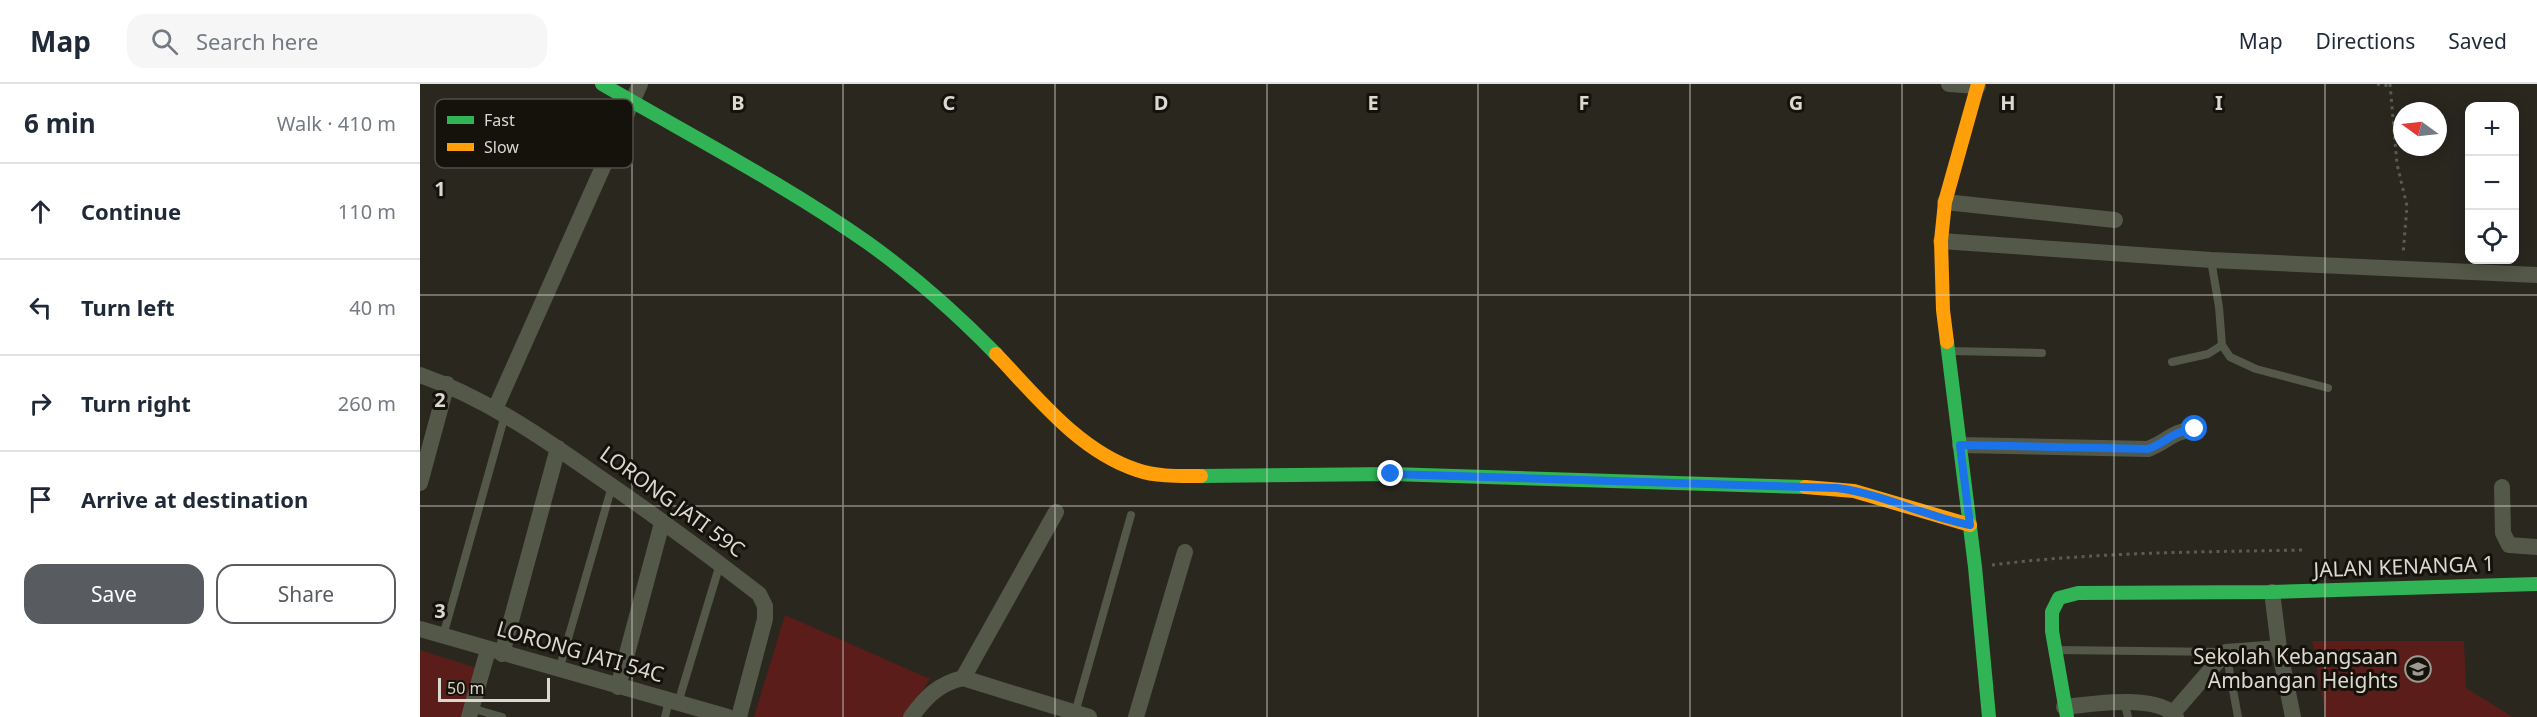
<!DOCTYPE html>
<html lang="en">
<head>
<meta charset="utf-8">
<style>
  body { margin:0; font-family:"Noto Sans",sans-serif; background:#f6f6f7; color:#1f2937 }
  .controls { position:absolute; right:18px; top:18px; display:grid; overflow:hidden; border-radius:12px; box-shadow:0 3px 15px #0003 }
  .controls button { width:54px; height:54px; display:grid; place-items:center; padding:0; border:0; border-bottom:2px solid #e0e1e3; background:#fff; color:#1f2937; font:30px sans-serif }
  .compass { position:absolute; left:1973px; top:18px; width:54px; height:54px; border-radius:50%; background:#fff; box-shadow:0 3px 15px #0003; rotate:285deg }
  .scale { position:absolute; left:18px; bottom:15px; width:112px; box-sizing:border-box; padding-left:6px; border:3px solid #dbd8ce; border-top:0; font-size:16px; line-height:21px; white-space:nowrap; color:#dbd8ce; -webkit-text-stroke:4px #15120c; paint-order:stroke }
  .stop { position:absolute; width:18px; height:18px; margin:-14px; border:4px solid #1a73e8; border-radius:50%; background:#fff }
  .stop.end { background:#1a73e8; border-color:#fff; box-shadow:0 2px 6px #0008 }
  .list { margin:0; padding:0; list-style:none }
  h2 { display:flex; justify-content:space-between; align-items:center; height:78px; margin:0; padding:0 24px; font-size:26px }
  h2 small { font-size:20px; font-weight:400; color:#747a83 }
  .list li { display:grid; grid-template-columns:39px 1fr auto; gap:18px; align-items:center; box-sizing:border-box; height:96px; padding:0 24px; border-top:2px solid #e0e1e3 }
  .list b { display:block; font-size:22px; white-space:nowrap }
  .list em { font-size:20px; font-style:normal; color:#747a83 }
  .actions { display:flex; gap:12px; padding:18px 24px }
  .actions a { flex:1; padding:14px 0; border:2px solid #585c60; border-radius:18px; text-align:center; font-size:21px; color:#585c60 }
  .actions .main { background:#585c60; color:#fff }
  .icon { flex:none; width:33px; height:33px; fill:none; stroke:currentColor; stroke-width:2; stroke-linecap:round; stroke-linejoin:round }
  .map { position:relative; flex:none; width:2117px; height:633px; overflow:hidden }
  header { display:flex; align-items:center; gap:36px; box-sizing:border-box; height:84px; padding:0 30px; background:#fff; border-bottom:2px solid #e0e1e3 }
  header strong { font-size:28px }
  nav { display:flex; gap:33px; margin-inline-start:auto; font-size:21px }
  .search { width:420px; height:54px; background:#f6f6f7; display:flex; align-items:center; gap:15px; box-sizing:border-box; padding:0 21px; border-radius:18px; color:#747a83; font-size:22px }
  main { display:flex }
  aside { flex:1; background:#fff }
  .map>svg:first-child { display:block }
  .green { fill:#5a1d1a }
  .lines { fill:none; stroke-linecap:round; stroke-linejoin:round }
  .path { stroke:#5b5d52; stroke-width:3; stroke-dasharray:3 4.5; stroke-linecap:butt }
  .lane { stroke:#535848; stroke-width:8 }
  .street { stroke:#535848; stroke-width:16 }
  .fast { stroke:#30b455; stroke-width:14 }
  .slow { stroke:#ff9f0a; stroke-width:14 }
  .route { stroke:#1a73e8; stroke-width:8 }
  .grid { fill:none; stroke:#dbd8ce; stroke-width:1.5; stroke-opacity:0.55 }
  .labels { text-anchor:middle; stroke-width:6; stroke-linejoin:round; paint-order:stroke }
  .street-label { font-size:21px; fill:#dbd8ce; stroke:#15120c }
  .poi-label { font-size:21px; fill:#dbd8ce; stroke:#15120c; text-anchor:end }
  .key { fill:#15120c; stroke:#504d46; stroke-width:1.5 }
  .key-label { font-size:16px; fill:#dbd8ce }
  .grid-label { font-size:20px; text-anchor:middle; font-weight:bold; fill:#dbd8ce; stroke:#15120c; stroke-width:6; stroke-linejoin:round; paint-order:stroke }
</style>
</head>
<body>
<header>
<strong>Map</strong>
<div class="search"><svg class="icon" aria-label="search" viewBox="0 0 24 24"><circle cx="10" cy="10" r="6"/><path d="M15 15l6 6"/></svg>Search here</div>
<nav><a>Map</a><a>Directions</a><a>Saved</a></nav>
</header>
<main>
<aside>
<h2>6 min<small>Walk · 410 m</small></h2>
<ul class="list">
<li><svg class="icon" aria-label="ahead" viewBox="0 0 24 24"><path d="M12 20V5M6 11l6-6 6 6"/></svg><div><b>Continue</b></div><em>110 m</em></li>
<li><svg class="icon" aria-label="left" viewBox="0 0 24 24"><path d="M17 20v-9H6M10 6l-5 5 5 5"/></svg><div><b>Turn left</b></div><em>40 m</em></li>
<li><svg class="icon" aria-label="right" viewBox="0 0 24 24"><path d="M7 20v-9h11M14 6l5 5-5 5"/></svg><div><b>Turn right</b></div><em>260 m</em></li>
<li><svg class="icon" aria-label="arrive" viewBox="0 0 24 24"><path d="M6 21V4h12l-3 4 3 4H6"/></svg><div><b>Arrive at destination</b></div></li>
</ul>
<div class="actions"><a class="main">Save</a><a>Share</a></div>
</aside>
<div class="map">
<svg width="2117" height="633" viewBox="0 0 2117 633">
  <rect width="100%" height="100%" fill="#2a271f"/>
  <path class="green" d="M365,531L510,595L485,633H334Z
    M1892,557H2044L2046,604L2093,633H1906Z
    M0,566L60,585L45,633H0Z"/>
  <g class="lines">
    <path class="path" d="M1957,0L1970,2
      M1970,0L1977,80L1987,122L1983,171
      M1572,481C1675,468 1780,468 1885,466"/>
    <path class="lane" d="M1791,176L1799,223L1802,261L1810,273L1836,285L1908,304
      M1529,267L1622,269
      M1752,278L1788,270L1802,261
      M23,552L85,331
      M1636,566L1806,568L1818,633
      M139,586L192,402
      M1704,617L1708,633
      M258,619L300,480
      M51,624L82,633
      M655,629L711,431
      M245,633L249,617"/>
    <path class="street" d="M1529,0L1558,2
      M1525,118L1695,136
      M1521,157L1791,176L2117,191
      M0,291C63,313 119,351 173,389C230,428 285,468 339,510L345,522V535L319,633
      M75,325L220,0
      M1540,361L1728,365C1749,357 1750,348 1775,345
      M0,399L27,300
      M2082,403L2083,449L2089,461L2117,463
      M1852,508L1859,564L1873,633
      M0,545L308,633
      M82,570L138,364
      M543,594L636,428
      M198,603L242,439
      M1644,623C1670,620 1739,609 1756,633
      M1753,629L1806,568L1859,564
      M49,633L68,566
      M491,633C506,613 518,600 543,594L669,633
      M716,633L765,468"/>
    <path class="fast" d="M182,0C271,52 364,100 448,159C494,192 537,230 576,270
      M1527,258L1555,483L1569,633
      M781,392L971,390L1385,403
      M1647,633L1632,547V528L1639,514L1658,509L1852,508L2117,500"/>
    <path class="slow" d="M1527,258L1523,226L1521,157L1525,118L1558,0
      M576,270C617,313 659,367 717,386C737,393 761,392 781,392
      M1385,403L1434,407L1550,441"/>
  </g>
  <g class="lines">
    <path class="route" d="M971,390L1417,404C1463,410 1504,432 1550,441L1540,361L1728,365C1749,357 1750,348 1775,345"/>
  </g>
  <path class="grid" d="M212,0V633M423,0V633M635,0V633M847,0V633M1058,0V633M1270,0V633M1482,0V633M1694,0V633M1905,0V633M0,211H2117M0,422H2117"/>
  <defs>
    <g id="school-ring" transform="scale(1.35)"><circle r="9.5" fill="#15120c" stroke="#9d9a91" stroke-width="1.5"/><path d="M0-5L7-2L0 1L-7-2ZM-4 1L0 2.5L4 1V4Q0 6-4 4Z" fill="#9d9a91"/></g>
  </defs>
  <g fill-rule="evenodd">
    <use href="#school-ring" x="1998" y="585"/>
  </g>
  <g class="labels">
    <g class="street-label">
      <text transform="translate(252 418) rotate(36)" y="7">LORONG JATI 59C</text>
      <text transform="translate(1984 483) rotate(-2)" y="7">JALAN KENANGA 1</text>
      <text transform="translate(160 568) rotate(16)" y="7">LORONG JATI 54C</text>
    </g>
    <g class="poi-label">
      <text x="1978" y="580">Sekolah Kebangsaan<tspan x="1978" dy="24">Ambangan Heights</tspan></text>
    </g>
  </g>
  <rect x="15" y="15" width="198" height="69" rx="9" class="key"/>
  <rect x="27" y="32" width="27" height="8" fill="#30b455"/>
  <rect x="27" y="59" width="27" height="8" fill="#ff9f0a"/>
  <g class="key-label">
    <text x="64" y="42">Fast</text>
    <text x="64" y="69">Slow</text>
  </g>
  <g class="grid-label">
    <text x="318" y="26">B</text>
    <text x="529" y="26">C</text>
    <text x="741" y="26">D</text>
    <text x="953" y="26">E</text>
    <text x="1164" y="26">F</text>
    <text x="1376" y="26">G</text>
    <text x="1588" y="26">H</text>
    <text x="1799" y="26">I</text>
    <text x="20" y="112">1</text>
    <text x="20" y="323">2</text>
    <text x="20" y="534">3</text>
  </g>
</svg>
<div class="controls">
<button>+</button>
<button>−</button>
<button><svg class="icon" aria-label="locate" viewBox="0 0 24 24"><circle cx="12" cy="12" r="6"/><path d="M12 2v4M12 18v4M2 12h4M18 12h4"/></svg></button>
</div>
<svg class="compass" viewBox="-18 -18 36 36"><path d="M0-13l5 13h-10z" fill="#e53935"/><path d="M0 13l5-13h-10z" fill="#747a83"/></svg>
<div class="scale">50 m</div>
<div class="stop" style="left:1775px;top:345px"></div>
<div class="stop end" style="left:971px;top:390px"></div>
</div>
</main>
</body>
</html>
